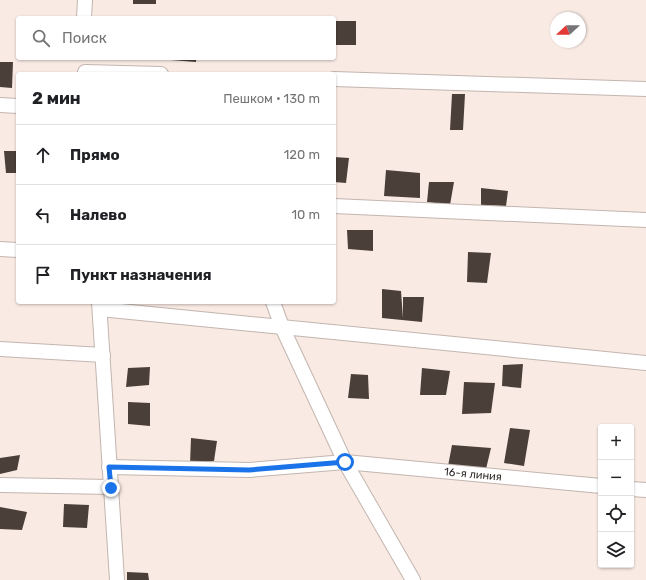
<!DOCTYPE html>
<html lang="ru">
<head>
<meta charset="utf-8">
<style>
  body { margin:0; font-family:Rubik,sans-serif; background:#f2f2f2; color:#202124 }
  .controls { position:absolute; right:12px; bottom:12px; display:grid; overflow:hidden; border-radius:4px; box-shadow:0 1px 3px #0004 }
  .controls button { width:36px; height:36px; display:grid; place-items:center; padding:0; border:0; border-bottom:1px solid #e0e0e0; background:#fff; color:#202124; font:20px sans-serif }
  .compass { position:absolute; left:550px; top:12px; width:36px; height:36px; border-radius:50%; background:#fff; box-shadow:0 1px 3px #0004; rotate:249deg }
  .stop { position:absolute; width:12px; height:12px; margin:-9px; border:3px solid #1a73e8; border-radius:50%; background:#fff }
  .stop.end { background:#1a73e8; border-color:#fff; box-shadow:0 1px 4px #0008 }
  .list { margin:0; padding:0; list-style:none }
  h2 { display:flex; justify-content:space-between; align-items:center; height:52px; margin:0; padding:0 16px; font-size:17px }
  h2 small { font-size:13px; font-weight:400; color:#757577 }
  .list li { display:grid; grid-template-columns:26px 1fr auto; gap:12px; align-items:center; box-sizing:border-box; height:60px; padding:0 16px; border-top:1px solid #e0e0e0 }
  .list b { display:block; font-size:15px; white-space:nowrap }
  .list em { font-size:13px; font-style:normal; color:#757577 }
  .icon { flex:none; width:22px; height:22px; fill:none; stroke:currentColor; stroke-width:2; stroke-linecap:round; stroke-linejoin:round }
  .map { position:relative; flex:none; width:646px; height:580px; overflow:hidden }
  .search { position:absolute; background:#fff; box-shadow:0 1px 3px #0004; left:16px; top:16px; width:320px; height:44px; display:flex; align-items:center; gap:10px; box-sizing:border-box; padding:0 14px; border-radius:4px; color:#757577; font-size:15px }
  .panel { position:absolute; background:#fff; box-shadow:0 1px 3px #0004; left:16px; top:72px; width:320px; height:232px; border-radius:4px }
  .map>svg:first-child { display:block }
  .building { fill:#4b3f3a }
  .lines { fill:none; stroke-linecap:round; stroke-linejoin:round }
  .minor-casing { stroke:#c3b5af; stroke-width:16 }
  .minor { stroke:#fff; stroke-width:14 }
  .route { stroke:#1a73e8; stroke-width:5 }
  .labels { text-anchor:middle; stroke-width:4; stroke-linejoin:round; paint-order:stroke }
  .street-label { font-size:11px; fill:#312b29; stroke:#fff }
</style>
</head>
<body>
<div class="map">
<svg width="646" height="580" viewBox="0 0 646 580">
  <rect width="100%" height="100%" fill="#f9eae4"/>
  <path class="building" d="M133,0H156V4H133Z
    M334,21H356V45H334Z
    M171,58H196V62L171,60Z
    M0,62H13L12,88L0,87Z
    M452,94H465L463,130H450Z
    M4,151H18V173H6Z
    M334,157L349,158L346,183L334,182Z
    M386,170L420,173V198L384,196Z
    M429,182H454L450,205L427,202Z
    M481,188L508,191L506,206L481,205Z
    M347,230H373V251L348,249Z
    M468,252L491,253L487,283L467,282Z
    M382,289L401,291L403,318V297H424L422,322L382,318Z
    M523,364L521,388L502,386L503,365Z
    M150,367L149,385L126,387L128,368Z
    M422,368L450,371L446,395H420Z
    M351,374L368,375L369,399L348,398Z
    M464,382L495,383L491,413L462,414Z
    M128,402L150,403V426L128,424Z
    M510,428L530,430L524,466L504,463Z
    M191,438L217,441L214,461L190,464Z
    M452,445L491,448L486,469L448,466Z
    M20,455L17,470L0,474V458Z
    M64,504L89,505L87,528L63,527Z
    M0,507L27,512L22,530L0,529Z
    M127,572L148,573L149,580H127Z"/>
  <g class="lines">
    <g class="minor-casing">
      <g id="minor">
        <path d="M84,18L85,0"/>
        <path d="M85,72L161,74"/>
        <path d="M334,79L646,89"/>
        <path d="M0,105L18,106"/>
        <path d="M334,206L646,220"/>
        <path d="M0,249L18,250"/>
        <path d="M99,302L117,580"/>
        <path d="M273,302L282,327L345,462L413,580"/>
        <path d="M100,309L646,363"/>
        <path d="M0,349L103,355"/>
        <path id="s1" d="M109,467L249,470L345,462L601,486"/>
        <path d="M0,485L111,487"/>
        <path d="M631,489L646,490"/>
      </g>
    </g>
    <use href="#minor" class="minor"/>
  </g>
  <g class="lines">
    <path class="route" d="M111,488L109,467L249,470L345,462"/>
  </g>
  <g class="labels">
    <g class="street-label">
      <text dy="4" stroke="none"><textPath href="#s1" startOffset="365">16-я линия</textPath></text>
    </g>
  </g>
</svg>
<div class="controls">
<button>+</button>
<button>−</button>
<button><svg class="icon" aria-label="locate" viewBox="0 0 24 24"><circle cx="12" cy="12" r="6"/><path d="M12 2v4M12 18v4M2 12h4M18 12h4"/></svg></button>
<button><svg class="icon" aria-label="layers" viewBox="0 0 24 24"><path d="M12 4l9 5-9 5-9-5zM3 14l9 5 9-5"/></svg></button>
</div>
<svg class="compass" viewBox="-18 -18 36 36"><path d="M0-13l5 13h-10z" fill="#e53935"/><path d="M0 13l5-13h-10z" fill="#757577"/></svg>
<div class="stop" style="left:345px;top:462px"></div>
<div class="stop end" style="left:111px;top:488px"></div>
<div class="search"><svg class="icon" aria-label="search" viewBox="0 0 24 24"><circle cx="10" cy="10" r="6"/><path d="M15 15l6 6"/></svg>Поиск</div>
<section class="panel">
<h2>2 мин<small>Пешком · 130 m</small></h2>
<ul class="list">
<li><svg class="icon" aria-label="ahead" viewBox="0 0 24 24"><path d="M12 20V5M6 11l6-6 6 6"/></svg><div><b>Прямо</b></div><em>120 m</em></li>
<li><svg class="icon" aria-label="left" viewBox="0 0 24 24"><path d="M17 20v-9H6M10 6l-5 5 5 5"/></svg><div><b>Налево</b></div><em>10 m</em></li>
<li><svg class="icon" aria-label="arrive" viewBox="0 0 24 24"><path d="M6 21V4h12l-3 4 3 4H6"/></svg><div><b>Пункт назначения</b></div></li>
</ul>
</section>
</div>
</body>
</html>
